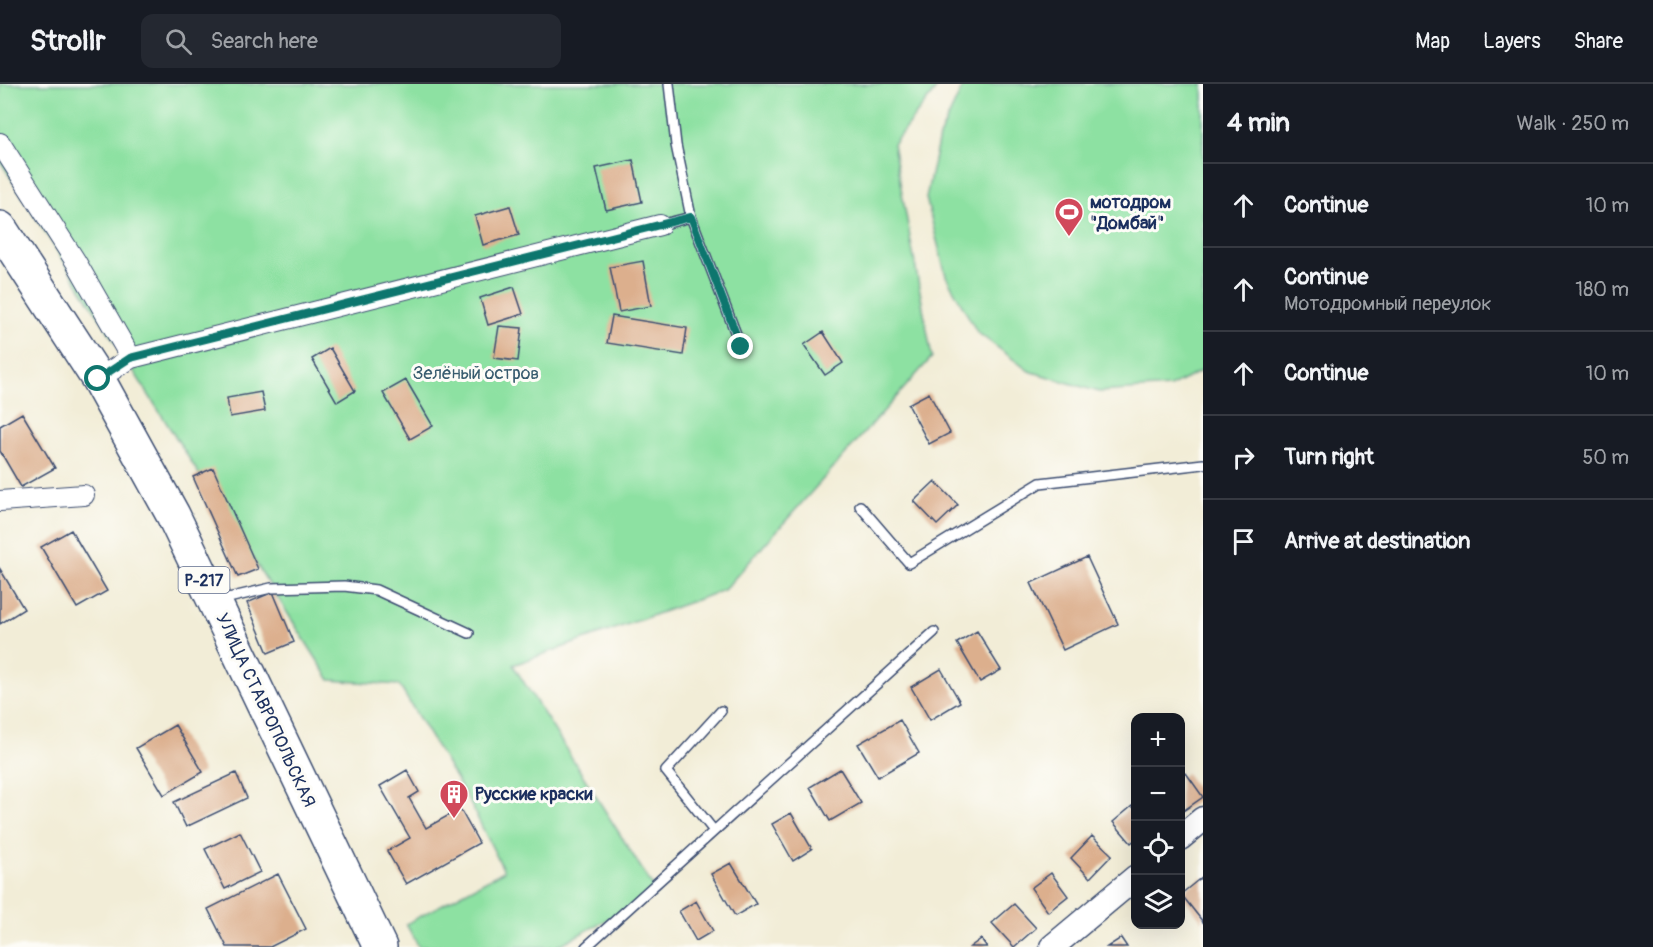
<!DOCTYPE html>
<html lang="en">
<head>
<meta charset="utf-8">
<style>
  body { margin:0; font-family:Pangolin,sans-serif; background:#242831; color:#f1f3f6 }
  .controls { position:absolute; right:18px; bottom:18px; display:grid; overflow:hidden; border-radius:12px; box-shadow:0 6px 24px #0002 }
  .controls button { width:54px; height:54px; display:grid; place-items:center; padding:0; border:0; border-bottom:2px solid #363941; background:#171b24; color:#f1f3f6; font:30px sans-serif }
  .stop { position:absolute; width:18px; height:18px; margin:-14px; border:4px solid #0f766e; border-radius:50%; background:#fff }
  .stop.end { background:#0f766e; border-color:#fff; box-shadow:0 2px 6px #0008 }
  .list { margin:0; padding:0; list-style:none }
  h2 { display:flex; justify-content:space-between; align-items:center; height:78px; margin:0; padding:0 24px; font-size:26px }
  h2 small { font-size:20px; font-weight:400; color:#9ea1a6 }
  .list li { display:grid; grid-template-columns:39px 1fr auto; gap:18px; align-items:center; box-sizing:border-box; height:84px; padding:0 24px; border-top:2px solid #363941 }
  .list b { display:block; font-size:22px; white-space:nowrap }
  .list p { margin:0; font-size:20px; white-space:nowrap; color:#9ea1a6 }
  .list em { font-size:20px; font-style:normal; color:#9ea1a6 }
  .icon { flex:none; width:33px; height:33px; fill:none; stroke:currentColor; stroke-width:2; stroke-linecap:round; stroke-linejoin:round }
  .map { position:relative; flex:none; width:1203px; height:863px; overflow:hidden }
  header { display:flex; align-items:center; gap:36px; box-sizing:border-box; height:84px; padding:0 30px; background:#171b24; border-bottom:2px solid #363941 }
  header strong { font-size:28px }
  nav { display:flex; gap:33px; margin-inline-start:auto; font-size:21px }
  .search { width:420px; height:54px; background:#242831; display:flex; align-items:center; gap:15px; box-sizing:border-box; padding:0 21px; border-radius:12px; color:#9ea1a6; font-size:22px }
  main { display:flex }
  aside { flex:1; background:#171b24 }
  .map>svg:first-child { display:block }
  .green { fill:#8de1a2; stroke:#548880; stroke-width:1.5 }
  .building { fill:#dcaf8d }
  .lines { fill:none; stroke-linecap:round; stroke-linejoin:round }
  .service-casing { stroke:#3b4c70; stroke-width:12 }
  .minor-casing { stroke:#3b4c70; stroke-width:22 }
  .tertiary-casing { stroke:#3b4c70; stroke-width:27 }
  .trunk-casing { stroke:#3b4c70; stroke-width:36 }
  .service { stroke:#fff; stroke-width:9 }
  .minor { stroke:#fff; stroke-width:20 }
  .tertiary { stroke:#fff; stroke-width:24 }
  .trunk { stroke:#fff; stroke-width:33 }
  .route { stroke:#0f766e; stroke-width:8 }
  .labels { text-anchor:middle; stroke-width:6; stroke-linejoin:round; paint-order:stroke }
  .shield { fill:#fdfcf7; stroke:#5f6c8c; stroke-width:1.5 }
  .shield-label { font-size:16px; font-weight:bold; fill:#1b2f5e }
  .poi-label { font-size:18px; font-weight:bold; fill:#1b2f5e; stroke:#fdfcf7; text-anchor:start }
  .park-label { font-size:18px; fill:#385c6f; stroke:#fdfcf7 }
  .street-label { font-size:18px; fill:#1b2f5e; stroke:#fdfcf7 }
</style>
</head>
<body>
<header>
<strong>Strollr</strong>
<div class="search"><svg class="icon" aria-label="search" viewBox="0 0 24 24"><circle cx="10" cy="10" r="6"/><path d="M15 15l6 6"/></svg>Search here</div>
<nav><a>Map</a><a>Layers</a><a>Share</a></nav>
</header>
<main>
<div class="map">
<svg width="1203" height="863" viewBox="0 0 1203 863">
  <rect width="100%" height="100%" fill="#fdfcf7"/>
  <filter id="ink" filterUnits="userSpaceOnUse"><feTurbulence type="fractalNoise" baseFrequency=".0167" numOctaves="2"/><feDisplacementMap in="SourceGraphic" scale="12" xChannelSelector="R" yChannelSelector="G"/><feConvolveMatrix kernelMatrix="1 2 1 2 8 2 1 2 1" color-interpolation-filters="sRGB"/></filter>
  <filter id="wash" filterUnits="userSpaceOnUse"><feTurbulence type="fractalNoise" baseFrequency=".008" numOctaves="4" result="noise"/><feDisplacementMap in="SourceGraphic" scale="24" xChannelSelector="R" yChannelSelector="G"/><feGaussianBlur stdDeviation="1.35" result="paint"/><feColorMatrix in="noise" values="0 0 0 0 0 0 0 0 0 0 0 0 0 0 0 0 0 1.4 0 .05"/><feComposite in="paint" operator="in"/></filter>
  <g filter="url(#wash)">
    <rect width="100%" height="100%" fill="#f2edd7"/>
    <path class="green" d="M0,0H940L893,60L932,273L724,506L513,581L657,809L556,863H419L406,840L504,787L467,713L399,601L330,596L0,77Z
      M964,0H1203V286L1170,303L1099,308L1029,287L977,248L946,192L926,114L939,53Z"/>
    <g id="blocks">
      <path class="building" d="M633,76L642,118L606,126L596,84Z
        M510,122L519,151L483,161L475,132Z
        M643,177L651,222L619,228L610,183Z
        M514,203L523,230L488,241L480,214Z
        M612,232L687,244L683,271L607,259Z
        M499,242L522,244L518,277L494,274Z
        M823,248L843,279L825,291L804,261Z
        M330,264L355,307L337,318L312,275Z
        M406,296L433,342L410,355L383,309Z
        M261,308L265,327L230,333L227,314Z
        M929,309L950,349L929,360L908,320Z
        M22,329L55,384L21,403L0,367V342Z
        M213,384L258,485L238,493L193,393Z
        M935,397L958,421L937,441L914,417Z
        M71,446L107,507L77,524L41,463Z
        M1087,473L1118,540L1063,566L1031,499Z
        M0,485L24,525L0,540Z
        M273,508L294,558L268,569L247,519Z
        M977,547L1001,586L980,598L957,559Z
        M941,585L960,618L930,636L911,603Z
        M900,636L919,669L878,693L858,660Z
        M175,641L203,688L164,711L136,664Z
        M840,685L861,719L830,737L810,703Z
        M407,686L419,708L409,714L426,744L460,725L479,759L406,800L387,767L410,754L380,702Z
        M236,689L247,714L186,743L174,718Z
        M1186,689L1203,713L1180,729V693Z
        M1132,722L1136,726V755L1131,759L1113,738Z
        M791,729L812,765L793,777L772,740Z
        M240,748L260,788L225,805L205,765Z
        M1092,752L1112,771L1090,794L1071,774Z
        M731,779L756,820L735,832L711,790Z
        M1051,789L1068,812L1048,828L1031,804Z
        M278,790L306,845L270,863H227L208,825Z
        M1203,792V838L1181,810Z
        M696,817L713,847L696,857L679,827Z
        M1014,820L1036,844L1014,863L992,839Z
        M1121,854L1127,863H1107Z
        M981,855L987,863H970Z"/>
    </g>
  </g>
  <g filter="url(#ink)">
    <use href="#blocks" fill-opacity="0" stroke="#3b4c70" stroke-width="1.5"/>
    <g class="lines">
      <g class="service-casing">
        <path id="service" d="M669,0L676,61L691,133
          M660,141L691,133L741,263
          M860,422L909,479L1040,399L1203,380
          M220,516L271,504L344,502L376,506L469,549
          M714,747L666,687L721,627
          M586,863L934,548"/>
      </g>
      <g class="minor-casing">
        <path id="minor" d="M0,59L76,178L131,274L98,295
          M131,274L660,141
          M0,417L84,411"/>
      </g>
      <g class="tertiary-casing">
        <path id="tertiary" d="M1180,754L1203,735
          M1052,863L1136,793"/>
      </g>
      <g class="trunk-casing">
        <path id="trunk" d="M0,144L98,295L173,431L380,863"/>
      </g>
      <use href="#service" class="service"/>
      <use href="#minor" class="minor"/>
      <use href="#tertiary" class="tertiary"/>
      <use href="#trunk" class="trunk"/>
    </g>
  </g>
  <g class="lines" filter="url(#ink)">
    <path class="route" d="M98,295L130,274L691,133L741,263"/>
  </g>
  <defs>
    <g id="stadium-pin" transform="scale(1.5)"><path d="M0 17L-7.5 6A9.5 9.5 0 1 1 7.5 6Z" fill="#d1495b" stroke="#fdfcf7"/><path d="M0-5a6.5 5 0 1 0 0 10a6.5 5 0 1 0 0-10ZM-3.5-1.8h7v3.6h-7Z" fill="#fff"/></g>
    <g id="building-pin" transform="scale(1.5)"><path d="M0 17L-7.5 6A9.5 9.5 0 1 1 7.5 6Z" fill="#d1495b" stroke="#fdfcf7"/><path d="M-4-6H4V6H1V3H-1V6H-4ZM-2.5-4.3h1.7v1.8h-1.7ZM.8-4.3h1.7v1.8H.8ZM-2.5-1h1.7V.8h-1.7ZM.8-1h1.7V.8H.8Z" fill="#fff"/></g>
  </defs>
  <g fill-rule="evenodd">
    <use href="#stadium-pin" x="1069" y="128"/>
    <use href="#building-pin" x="454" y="710"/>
  </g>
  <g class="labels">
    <rect class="shield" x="178.5" y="483" width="51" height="26" rx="4.5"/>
    <g class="shield-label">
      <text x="204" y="502">Р-217</text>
    </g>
    <g class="poi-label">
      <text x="1090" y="124">мотодром<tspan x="1090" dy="21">"Домбай"</tspan></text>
      <text x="475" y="716">Русские краски</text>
    </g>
    <g class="park-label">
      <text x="476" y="295">Зелёный остров</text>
    </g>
    <g class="street-label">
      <text transform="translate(266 626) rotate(65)" y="6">УЛИЦА СТАВРОПОЛЬСКАЯ</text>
    </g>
  </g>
</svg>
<div class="controls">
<button>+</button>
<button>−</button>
<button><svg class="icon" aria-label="locate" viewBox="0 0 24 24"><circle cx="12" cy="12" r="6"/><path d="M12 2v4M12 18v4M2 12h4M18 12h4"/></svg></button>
<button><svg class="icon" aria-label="layers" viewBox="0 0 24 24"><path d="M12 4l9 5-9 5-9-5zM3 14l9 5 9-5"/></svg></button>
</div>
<div class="stop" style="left:98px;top:295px"></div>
<div class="stop end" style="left:741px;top:263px"></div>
</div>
<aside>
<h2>4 min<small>Walk · 250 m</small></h2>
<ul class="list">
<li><svg class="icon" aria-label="ahead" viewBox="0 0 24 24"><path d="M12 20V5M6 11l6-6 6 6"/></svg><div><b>Continue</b></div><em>10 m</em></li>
<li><svg class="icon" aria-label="ahead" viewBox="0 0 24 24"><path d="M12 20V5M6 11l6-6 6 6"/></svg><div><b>Continue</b><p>Мотодромный переулок</p></div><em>180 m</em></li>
<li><svg class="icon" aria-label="ahead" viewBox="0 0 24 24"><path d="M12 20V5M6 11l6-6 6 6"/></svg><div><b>Continue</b></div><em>10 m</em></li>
<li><svg class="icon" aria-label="right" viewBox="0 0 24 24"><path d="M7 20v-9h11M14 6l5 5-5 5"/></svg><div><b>Turn right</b></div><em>50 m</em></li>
<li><svg class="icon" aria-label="arrive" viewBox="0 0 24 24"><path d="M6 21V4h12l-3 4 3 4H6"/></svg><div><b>Arrive at destination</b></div></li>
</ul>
</aside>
</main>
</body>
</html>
